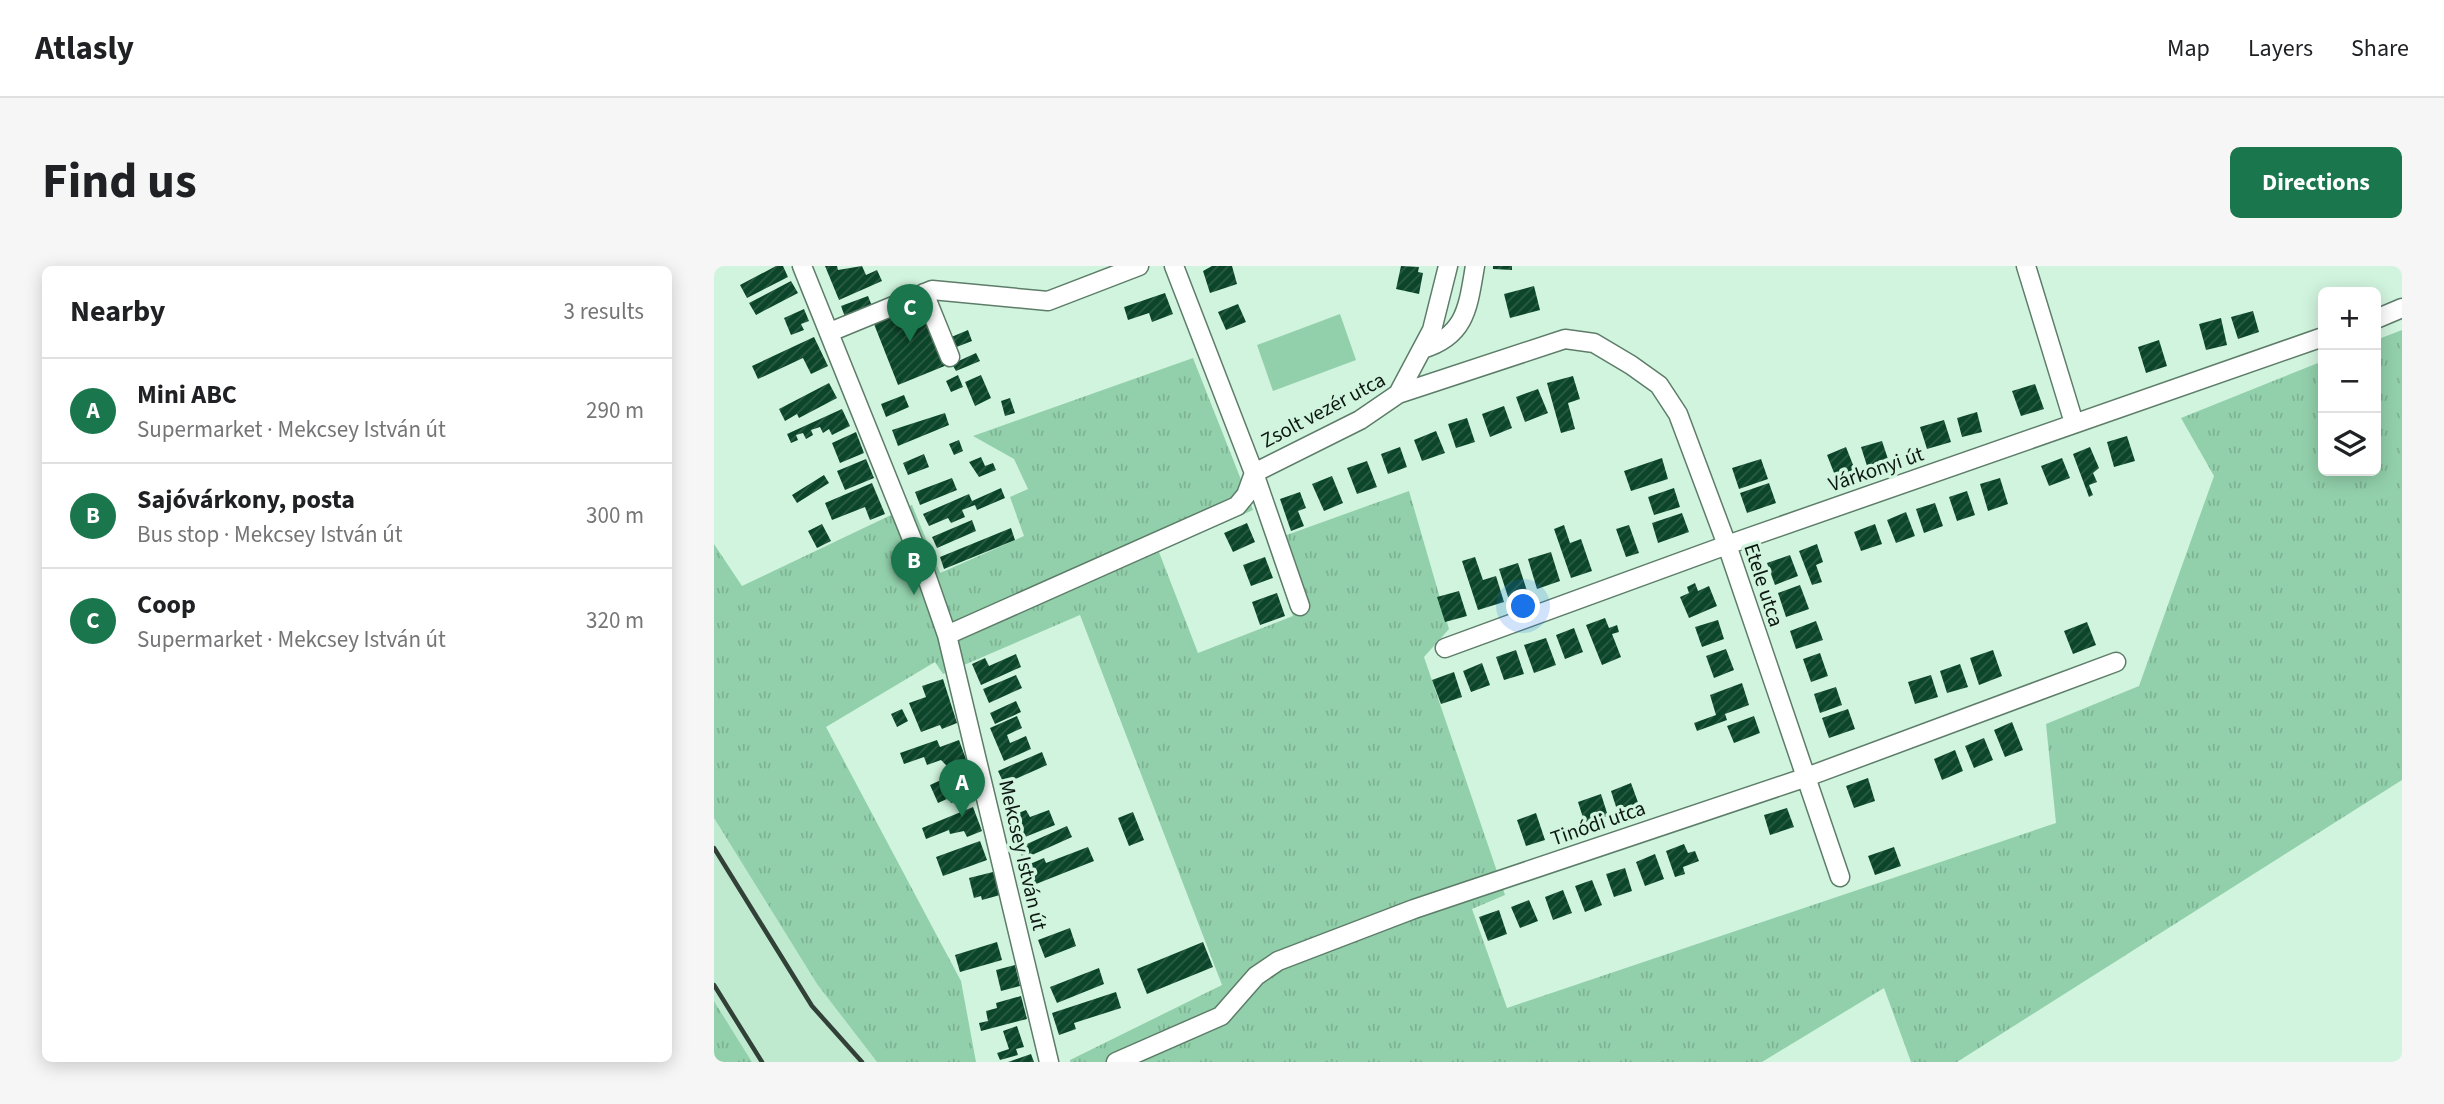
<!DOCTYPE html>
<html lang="en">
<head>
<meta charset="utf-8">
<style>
  body { margin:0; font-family:"Source Sans 3",sans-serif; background:#f6f6f6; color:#202124 }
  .controls { position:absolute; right:21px; top:21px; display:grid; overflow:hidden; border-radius:10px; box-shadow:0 4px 18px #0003 }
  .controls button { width:63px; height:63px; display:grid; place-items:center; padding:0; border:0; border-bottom:2px solid #e0e0e0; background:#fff; color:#202124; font:35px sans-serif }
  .you { position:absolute; left:810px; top:341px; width:24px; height:24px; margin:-18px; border:5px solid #fff; border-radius:50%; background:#1a73e8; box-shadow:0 0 0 10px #1a73e833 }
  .badge { display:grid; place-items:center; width:46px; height:46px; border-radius:50%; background:#1a764c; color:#fff; font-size:23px; font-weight:700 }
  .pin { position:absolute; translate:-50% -58px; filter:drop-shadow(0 2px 4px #0008) }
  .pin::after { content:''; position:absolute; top:37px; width:24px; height:21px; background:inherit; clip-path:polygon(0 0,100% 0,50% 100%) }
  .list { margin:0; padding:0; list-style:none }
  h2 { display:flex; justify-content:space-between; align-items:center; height:91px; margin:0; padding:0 28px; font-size:30px }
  h2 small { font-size:23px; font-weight:400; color:#757577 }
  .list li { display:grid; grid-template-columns:46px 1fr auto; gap:21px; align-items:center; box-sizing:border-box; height:105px; padding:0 28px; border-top:2px solid #e0e0e0 }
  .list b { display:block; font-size:26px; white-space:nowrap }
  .list p { margin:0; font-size:23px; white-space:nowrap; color:#757577 }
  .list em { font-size:23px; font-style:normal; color:#757577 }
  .icon { flex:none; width:38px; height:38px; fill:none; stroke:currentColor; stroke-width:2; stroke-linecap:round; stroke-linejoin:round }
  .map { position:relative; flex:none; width:1688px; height:796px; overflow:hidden; border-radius:10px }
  header { display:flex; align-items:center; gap:42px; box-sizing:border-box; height:98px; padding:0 35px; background:#fff; border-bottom:2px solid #e0e0e0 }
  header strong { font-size:33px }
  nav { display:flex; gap:38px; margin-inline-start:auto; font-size:24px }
  .intro { display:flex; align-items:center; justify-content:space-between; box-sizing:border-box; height:168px; padding:0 42px }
  h1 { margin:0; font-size:49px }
  .button { padding:18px 32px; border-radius:10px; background:#1a764c; color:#fff; font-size:24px; font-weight:700 }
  main { display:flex; gap:42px; padding:0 42px }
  aside { flex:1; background:#fff; border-radius:10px; box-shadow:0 4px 18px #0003 }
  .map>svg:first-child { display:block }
  .built { fill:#bfeacf }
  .grass { fill:url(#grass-tufts) }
  .garden { fill:#92d0ab }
  .building { fill:url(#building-hatch) }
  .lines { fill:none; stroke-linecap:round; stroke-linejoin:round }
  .minor-casing { stroke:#5d7d69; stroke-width:21 }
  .minor { stroke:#fff; stroke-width:18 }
  .rail { stroke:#314137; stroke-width:4.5 }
  .labels { text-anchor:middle; stroke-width:7; stroke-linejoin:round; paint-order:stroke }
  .street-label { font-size:21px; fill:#0c1811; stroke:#d1f4de }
</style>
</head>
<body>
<header>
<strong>Atlasly</strong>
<nav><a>Map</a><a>Layers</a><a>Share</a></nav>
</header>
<div class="intro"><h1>Find us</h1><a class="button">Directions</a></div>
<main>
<aside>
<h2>Nearby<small>3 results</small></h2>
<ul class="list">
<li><span class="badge">A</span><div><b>Mini ABC</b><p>Supermarket · Mekcsey István út</p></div><em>290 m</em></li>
<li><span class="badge">B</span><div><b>Sajóvárkony, posta</b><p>Bus stop · Mekcsey István út</p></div><em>300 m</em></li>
<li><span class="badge">C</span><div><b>Coop</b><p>Supermarket · Mekcsey István út</p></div><em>320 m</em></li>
</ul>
</aside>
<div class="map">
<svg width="1688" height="796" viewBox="0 0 1688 796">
  <defs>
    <pattern id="grass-tufts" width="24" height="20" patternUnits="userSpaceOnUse" patternTransform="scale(1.75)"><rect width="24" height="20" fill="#92d0ab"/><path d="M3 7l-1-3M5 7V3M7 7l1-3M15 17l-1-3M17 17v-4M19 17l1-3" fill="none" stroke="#7db292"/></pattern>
    <pattern id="building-hatch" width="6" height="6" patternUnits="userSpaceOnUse" patternTransform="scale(1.75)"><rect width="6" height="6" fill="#0b452a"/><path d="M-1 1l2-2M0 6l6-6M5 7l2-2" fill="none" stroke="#2d5c46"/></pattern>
  </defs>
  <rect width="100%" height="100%" fill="#d1f4de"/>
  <path class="built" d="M0,552L103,718L163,796H38L0,735Z"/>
  <path class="grass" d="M1688,64V514L1243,796H1197L1170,722L1048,796H356V794L508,719L366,349L229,408L221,396L112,461L247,715L262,796H163L103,718L0,552V278L28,320L198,239L226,307L310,270L296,231L314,223L300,193L259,170L479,92L539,244L445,286L484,387L579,350L553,276L695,225L735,363L710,391L791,629L758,643L793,742L1342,557L1332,458L1425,420L1500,210L1467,152L1609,95V205H1662V74Z
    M0,735L38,796H0Z"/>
  <path class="garden" d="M626,48L642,94L559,125L543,79Z"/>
  <path class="building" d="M62,0H69L74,11L33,32L26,19Z
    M111,0H123L124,4L148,0L152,9L163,4L168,15L125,34Z
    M498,0H518L523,18L496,27L489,5Z
    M687,0L705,1L704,6L709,7L705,28L682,23Z
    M779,0H798V4L779,3Z
    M77,15L84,27L42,49L35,37Z
    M820,20L826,44L796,52L790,28Z
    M451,27L459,48L438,56L435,47L414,54L410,41Z
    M154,30L158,40L131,51L127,40Z
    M207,34L233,99L184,119L158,53Z
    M524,38L532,56L512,64L504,46Z
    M90,43L95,55L87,58L90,64L77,69L70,52Z
    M1539,45L1545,66L1524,73L1517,51Z
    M1507,52L1513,79L1492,84L1485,58Z
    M254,64L258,75L240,82L235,72Z
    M100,71L114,100L97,108L89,92L44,113L38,100Z
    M1445,74L1453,100L1432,107L1424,81Z
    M262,87L266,95L242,105L238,98Z
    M244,109L249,121L237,126L232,115Z
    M267,109L277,132L261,140L251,116Z
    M859,110L866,133L854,137L861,163L847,167L833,117Z
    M115,117L123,132L85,152L83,148L71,155L65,143Z
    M1321,118L1330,143L1307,150L1298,125Z
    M824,123L834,147L811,156L802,131Z
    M190,129L195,141L172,151L167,138Z
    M296,132L301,147L291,150L287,135Z
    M790,140L798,162L776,171L768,148Z
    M128,143L136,160L118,169L115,163L109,167L106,161L97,164L99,169L92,173L89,167L82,169L84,174L77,177L73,168Z
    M1263,146L1268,166L1248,171L1243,152Z
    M231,147L235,159L184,180L178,164Z
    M753,152L761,176L742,182L734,158Z
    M1230,154L1237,176L1213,183L1206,161Z
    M722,165L731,187L708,195L700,174Z
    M142,166L150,187L126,197L118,177Z
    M1413,170L1421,195L1400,201L1393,176Z
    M245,174L249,185L240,189L235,178Z
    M1168,175L1175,196L1154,203L1147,181Z
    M686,181L693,201L674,208L667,188Z
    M1132,181L1143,209L1124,217L1113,189Z
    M1376,181L1385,202L1379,207L1383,216L1375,219L1379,229L1375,231L1359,188Z
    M210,188L215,201L194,209L189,197Z
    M267,191L271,200L279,197L282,204L265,211L255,196Z
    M948,192L954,213L917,225L910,205Z
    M1348,192L1356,212L1335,220L1327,200Z
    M152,193L160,212L131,224L123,205Z
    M1047,193L1054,213L1025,223L1018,202Z
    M653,195L663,221L643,228L633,202Z
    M110,209L115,217L83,237L78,229Z
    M618,210L629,237L610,245L598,218Z
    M238,212L243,224L206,239L201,226Z
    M1286,212L1294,238L1274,245L1266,218Z
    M158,217L171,248L156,254L151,241L118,254L111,237Z
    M1055,217L1062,237L1033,247L1026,227Z
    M287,222L291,232L263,244L261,239L248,244L251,251L237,257L234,252L215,260L209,248L255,228L258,235Z
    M960,222L966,241L940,249L934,231Z
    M1253,225L1261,249L1243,255L1235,231Z
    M586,226L592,242L584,245L590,260L577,265L566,233Z
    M1221,237L1229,260L1210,267L1202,243Z
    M1192,246L1201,270L1182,277L1173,254Z
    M968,247L975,266L944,277L938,257Z
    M258,254L262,265L223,282L218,271Z
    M533,257L541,276L519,286L510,267Z
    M108,258L117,275L103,282L94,265Z
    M1161,258L1168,278L1147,285L1140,266Z
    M850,259L856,277L867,273L878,305L857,312L840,263Z
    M915,259L925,287L912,291L902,263Z
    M297,262L301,274L230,303L226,291Z
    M1103,278L1109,296L1102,299L1108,316L1098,319L1085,285Z
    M837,286L846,315L823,323L814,293Z
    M1076,289L1084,310L1061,319L1053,297Z
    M551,291L559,312L537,320L529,299Z
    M761,291L769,314L782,310L790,336L764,344L748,295Z
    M804,297L814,328L795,334L785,303Z
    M981,317L984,325L995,320L1003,340L975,352L966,331L975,327L973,321Z
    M1086,319L1095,343L1072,351L1064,327Z
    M745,325L753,350L731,356L723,331Z
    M563,327L571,350L546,359L538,336Z
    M891,352L895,362L903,359L905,366L898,368L907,391L888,399L872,359Z
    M1004,354L1010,373L988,381L981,361Z
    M1102,355L1109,374L1082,383L1076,365Z
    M1373,356L1382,379L1359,388L1350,365Z
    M860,362L869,386L851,393L842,369Z
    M832,372L842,399L820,407L810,379Z
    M1012,383L1020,404L1000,412L992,390Z
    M802,384L810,408L790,414L782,391Z
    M1279,384L1288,410L1265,419L1256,392Z
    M1106,387L1114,410L1097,416L1089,393Z
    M302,388L307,401L267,419L258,398L271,392L275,400Z
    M768,397L776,419L757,426L749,405Z
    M1246,398L1254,421L1233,427L1226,405Z
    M740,406L748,431L727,438L718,414Z
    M302,409L308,422L275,437L269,423Z
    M1217,409L1224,431L1201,438L1194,416Z
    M229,413L243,457L228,463L226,459L207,466L195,437L212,431L208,420Z
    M1028,417L1035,439L1011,448L1013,454L983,465L980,457L1002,449L996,429Z
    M1122,421L1128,439L1106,447L1100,428Z
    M302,435L307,446L281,458L276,447Z
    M188,443L194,455L183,461L177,448Z
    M1134,443L1141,463L1115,472L1108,452Z
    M303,450L308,462L293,469L296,477L312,470L317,483L290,495L276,462Z
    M1040,450L1046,467L1020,477L1013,460Z
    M1298,456L1309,484L1291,491L1280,464Z
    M1270,472L1279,494L1260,502L1251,480Z
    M223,474L226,481L245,474L253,496L236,503L227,494L213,499L210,491L190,498L186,487Z
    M1241,484L1249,505L1228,514L1220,493Z
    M328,486L333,499L290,518L284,505Z
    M251,503L261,527L237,537L235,532L224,537L216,519Z
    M1154,512L1161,535L1140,542L1132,520Z
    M917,517L925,539L904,547L897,525Z
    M887,528L894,550L871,558L864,536Z
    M259,541L268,565L253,571L250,565L236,568L235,564L212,573L208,562Z
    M1073,542L1080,561L1056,569L1050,549Z
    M312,544L316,551L335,544L341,559L306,573L297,550Z
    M419,546L430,574L415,580L404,552Z
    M822,547L831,574L812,580L803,554Z
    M353,560L358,571L309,593L304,582Z
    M266,575L273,594L229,610L222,591Z
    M970,578L974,587L981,585L985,595L969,601L971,608L961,611L952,585Z
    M374,581L380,595L317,620L309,601L330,592L332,597Z
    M1180,581L1187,600L1161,609L1154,590Z
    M941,588L950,613L931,620L922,596Z
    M911,602L918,625L900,631L892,608Z
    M279,606L286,629L268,634L267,630L260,632L255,612Z
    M878,614L888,639L871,646L861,620Z
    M849,624L858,647L839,654L831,631Z
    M815,634L824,655L806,662L797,641Z
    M785,644L793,668L774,675L765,651Z
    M356,662L362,680L331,692L324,674Z
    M283,676L288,694L246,706L241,689Z
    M489,676L499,701L433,728L423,703Z
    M301,699L306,720L287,725L282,704Z
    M385,702L390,718L343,737L336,721Z
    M402,726L407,742L360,757L362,763L345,769L338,747Z
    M307,730L313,753L267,765L265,757L274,755L272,745L283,742L282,737Z
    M303,760L310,781L302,783L304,789L286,794L283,787L295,783L289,765Z
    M317,788L320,796H294Z"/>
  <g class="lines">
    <g class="minor-casing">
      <path id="minor" d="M88,0L210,303L233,369L335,796
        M460,0L540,207L586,340
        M1312,0L1360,157
        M210,27L236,91
        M1662,53L1688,42
        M116,66L218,24L334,35L425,0
        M708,83C752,70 754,41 761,0
        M684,128L718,64L734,0
        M233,369L523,240L532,229L540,207L646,154L684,128L851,73L880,77L917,99L945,119L964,148L1013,279L1126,611
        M731,382L1013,279L1609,71
        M402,796L507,750L542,710L564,695L700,643L1090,512L1402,396"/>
    </g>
    <use href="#minor" class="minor"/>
    <path class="rail" d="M0,582L98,740L148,796
      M0,719L48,796"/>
  </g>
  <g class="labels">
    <g class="street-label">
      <text transform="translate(609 144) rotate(-28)" y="7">Zsolt vezér utca</text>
      <text transform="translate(1162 203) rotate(-19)" y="7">Várkonyi út</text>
      <text transform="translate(1050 319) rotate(72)" y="7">Etele utca</text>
      <text transform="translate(884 557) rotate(-19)" y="7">Tinódi utca</text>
      <text transform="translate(309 589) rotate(77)" y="7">Mekcsey István út</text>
    </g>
  </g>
</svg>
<div class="controls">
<button>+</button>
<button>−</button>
<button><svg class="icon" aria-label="layers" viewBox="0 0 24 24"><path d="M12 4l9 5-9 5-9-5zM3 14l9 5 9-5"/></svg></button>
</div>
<div class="you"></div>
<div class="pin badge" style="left:248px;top:551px">A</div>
<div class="pin badge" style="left:200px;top:329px">B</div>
<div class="pin badge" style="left:196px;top:76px">C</div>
</div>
</main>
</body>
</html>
